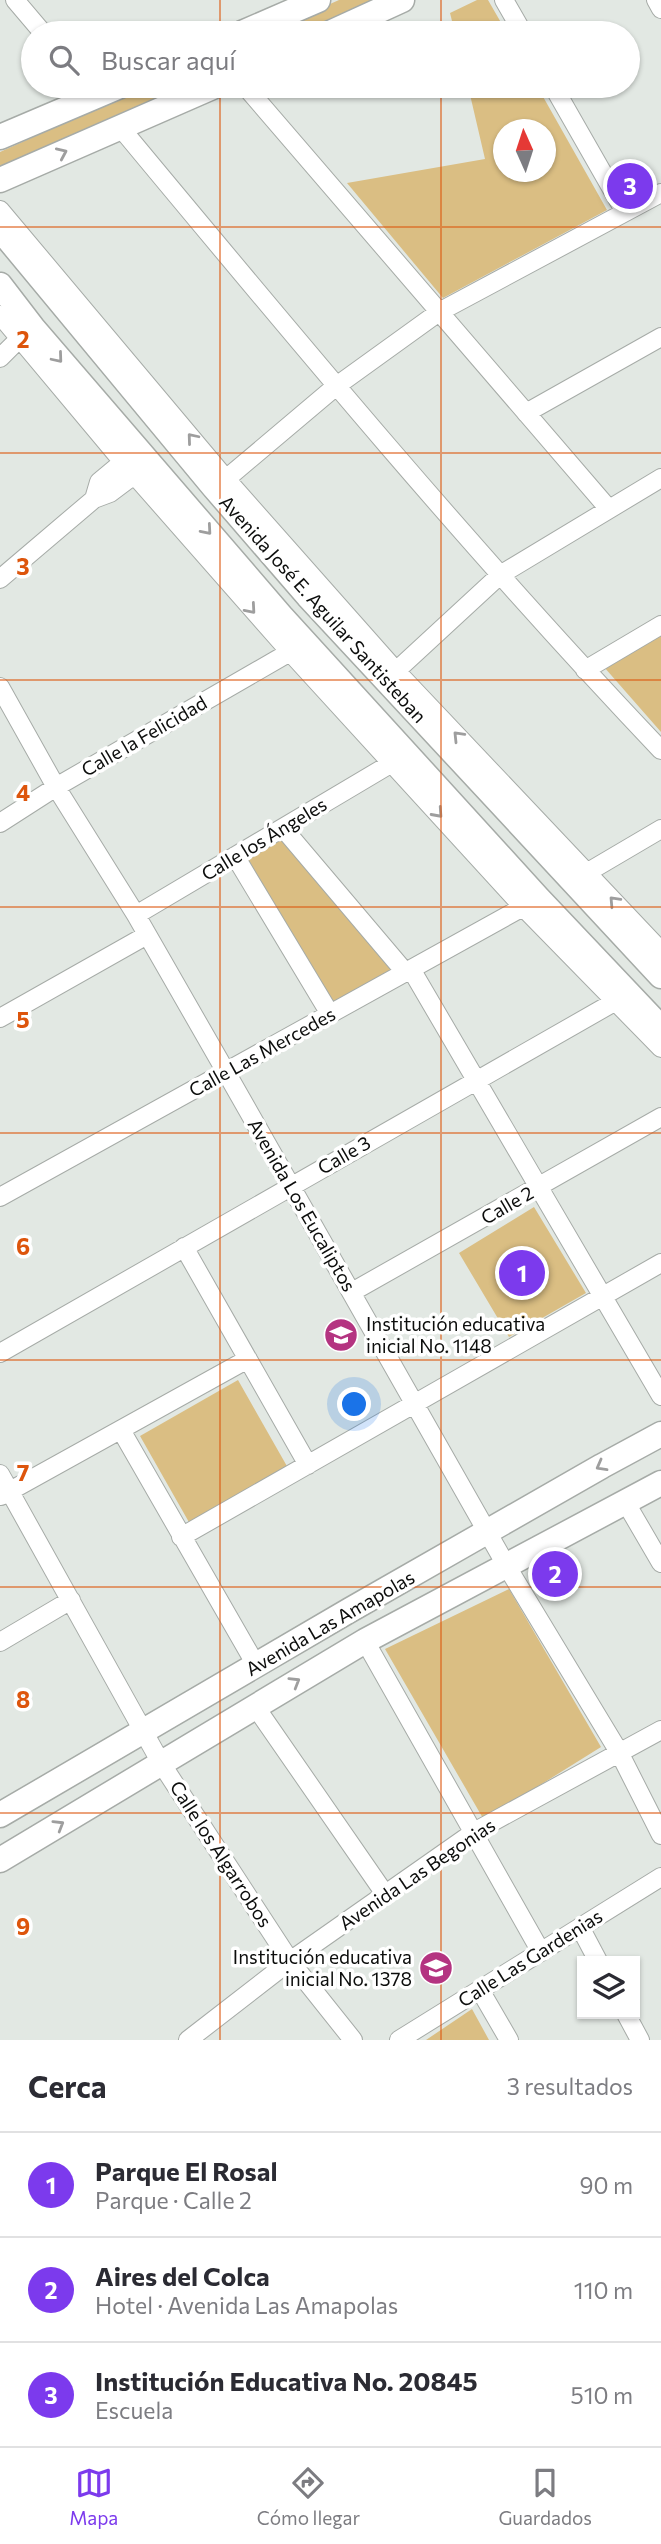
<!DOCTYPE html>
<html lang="es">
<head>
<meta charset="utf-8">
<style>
  body { margin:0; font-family:Commissioner,sans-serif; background:#f2f2f3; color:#2b2b33 }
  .controls { position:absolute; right:21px; bottom:21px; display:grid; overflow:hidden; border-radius:0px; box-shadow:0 2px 5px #0004 }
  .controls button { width:63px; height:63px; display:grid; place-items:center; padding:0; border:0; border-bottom:2px solid #e1e1e2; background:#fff; color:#2b2b33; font:35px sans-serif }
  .compass { position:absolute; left:493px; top:119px; width:63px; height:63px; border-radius:50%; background:#fff; box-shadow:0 2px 5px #0004; rotate:357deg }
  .you { position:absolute; left:355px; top:1405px; width:24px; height:24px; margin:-18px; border:5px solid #fff; border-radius:50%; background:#1a73e8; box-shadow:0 0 0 10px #1a73e833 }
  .badge { display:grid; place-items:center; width:46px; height:46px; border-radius:50%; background:#7c3aed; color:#fff; font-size:23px; font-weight:700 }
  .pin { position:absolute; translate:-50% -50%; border:4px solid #fff; box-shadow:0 2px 7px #0006 }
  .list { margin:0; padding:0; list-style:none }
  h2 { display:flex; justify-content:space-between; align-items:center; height:91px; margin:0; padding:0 28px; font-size:30px }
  h2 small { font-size:23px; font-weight:400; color:#7c7c81 }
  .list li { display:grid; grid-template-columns:46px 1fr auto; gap:21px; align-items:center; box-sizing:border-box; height:105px; padding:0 28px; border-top:2px solid #e1e1e2 }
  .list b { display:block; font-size:26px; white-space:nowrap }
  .list p { margin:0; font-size:23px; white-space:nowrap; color:#7c7c81 }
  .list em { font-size:23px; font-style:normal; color:#7c7c81 }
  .icon { flex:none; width:38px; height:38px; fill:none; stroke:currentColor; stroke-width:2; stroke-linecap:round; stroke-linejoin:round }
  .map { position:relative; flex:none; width:661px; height:2040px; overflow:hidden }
  .search { position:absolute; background:#fff; box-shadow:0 2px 5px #0004; left:21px; right:21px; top:21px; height:77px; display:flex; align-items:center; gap:18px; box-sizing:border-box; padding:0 24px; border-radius:38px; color:#7c7c81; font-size:26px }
  .sheet { height:406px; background:#fff }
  nav { display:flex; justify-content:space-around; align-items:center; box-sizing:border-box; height:98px; border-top:2px solid #e1e1e2; background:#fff; font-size:19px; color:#7c7c81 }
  nav a { display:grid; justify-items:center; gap:4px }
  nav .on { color:#7c3aed }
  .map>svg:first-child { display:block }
  .green { fill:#dabe83; fill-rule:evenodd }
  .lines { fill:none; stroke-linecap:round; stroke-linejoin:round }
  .street-casing { stroke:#a6aba7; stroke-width:20 }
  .secondary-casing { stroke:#a6aba7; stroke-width:27 }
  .street { stroke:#fff; stroke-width:18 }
  .secondary { stroke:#fff; stroke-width:24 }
  .oneway { stroke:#9e9e9e }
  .grid { fill:none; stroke:#dd550c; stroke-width:2; stroke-opacity:0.55 }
  .labels { text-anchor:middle; stroke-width:7; stroke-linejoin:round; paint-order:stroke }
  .street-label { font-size:19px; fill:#0c0d0c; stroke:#fff }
  .poi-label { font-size:19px; fill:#0c0d0c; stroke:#fff; text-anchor:start }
  .grid-label { font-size:23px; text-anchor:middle; font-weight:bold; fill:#dd550c; stroke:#fff; stroke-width:7; stroke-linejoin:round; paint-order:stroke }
</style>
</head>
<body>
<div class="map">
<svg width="661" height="2040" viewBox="0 0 661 2040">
  <rect width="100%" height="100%" fill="#e2e8e3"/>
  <path class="green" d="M339,0H378L304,33H265Z
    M477,0H488L507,33H455L450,13Z
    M147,86H186L0,167V152Z
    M468,86H537L607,210L443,298L347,183L485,159ZM504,130H546V172H504Z
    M661,634V732L604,667Z
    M283,837L396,972L327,1008L244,858Z
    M534,1207L586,1293L509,1337L459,1253Z
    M238,1380L288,1468L190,1524L140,1436Z
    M509,1589L601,1747L484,1820L385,1649Z
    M472,2009L489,2040H426Z"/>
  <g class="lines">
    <g class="street-casing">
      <path id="street" d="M15,0L43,33
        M504,0L523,33
        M656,0L661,9
        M245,86L608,508
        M553,86L625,212
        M120,127C296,339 471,550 661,750
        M0,210L226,479L396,671L661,951
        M0,315L123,462L290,652L523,907L661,1048
        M0,358L19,339
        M526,413L661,337
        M226,479L335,387L439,312L661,193
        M94,499L99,482L123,462
        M0,579L94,499L110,493L134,475
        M585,670L661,625
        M396,671L500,575L661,478
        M0,687L56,787L136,915L226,1072L506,1565L619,1752L661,1835
        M0,823L56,787L290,652
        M283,828L405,972
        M235,856L330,1014
        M588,872L661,829
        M136,915L392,763
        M411,969L661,1396
        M0,1018L147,935
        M0,1197L523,907
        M184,1247L308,1465
        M352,1292L661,1117
        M0,1353L616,1001
        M121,1430L256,1665
        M0,1474L161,1763L290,1961L353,2040
        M1,1496L248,1359
        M626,1503L661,1563
        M181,1537L661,1263
        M365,1641L541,1952
        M0,1642L71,1600
        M255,1706L385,1894
        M580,1927L598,1961
        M480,1990L509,2040
        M626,2014L640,2040
        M188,2040L290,1961L474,1832L661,1730
        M399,2040L661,1877"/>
    </g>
    <g class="secondary-casing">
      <path id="secondary" d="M242,33L318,0
        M330,33L402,0
        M0,137L120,86
        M0,180L215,86
        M0,229L213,486L308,596L661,976
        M0,285L33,328L281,616L538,898L661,1028
        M0,1815L350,1610L602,1466L661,1434
        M0,1860L365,1641L661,1483"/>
    </g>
    <use href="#street" class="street"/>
    <use href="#secondary" class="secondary"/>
  </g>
  <defs><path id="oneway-chevron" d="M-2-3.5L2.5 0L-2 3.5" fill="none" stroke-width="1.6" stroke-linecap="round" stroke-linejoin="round" transform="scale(1.75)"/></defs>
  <g class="oneway">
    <use href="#oneway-chevron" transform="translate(62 153) rotate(-24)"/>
    <use href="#oneway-chevron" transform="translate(58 358) rotate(50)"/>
    <use href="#oneway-chevron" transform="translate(192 438) rotate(-130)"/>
    <use href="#oneway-chevron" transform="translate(207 530) rotate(49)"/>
    <use href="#oneway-chevron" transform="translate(251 609) rotate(49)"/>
    <use href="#oneway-chevron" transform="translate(458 736) rotate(-134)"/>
    <use href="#oneway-chevron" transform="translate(438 813) rotate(48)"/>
    <use href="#oneway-chevron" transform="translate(614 901) rotate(-133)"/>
    <use href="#oneway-chevron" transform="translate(601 1466) rotate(151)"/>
    <use href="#oneway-chevron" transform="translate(295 1682) rotate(-31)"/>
    <use href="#oneway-chevron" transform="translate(59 1825) rotate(-31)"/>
  </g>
  <path class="grid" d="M220,0V33M441,0V33M220,86V2040M441,86V2040M0,227H661M0,453H661M0,680H661M0,907H661M0,1133H661M0,1360H661M0,1587H661M0,1813H661"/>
  <defs>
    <g id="school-disc" transform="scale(1.75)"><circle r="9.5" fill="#b43481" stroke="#fff"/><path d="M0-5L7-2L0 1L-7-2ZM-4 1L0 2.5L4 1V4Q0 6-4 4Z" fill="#fff"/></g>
  </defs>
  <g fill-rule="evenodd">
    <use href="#school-disc" x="341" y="1335"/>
    <use href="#school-disc" x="436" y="1968"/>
  </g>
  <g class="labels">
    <g class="street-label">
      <text transform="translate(323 609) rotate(48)" y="7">Avenida José E. Aguilar Santisteban</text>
      <text transform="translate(144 736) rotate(-30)" y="7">Calle la Felicidad</text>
      <text transform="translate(264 839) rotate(-31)" y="7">Calle los Ángeles</text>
      <text transform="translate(262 1052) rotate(-29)" y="7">Calle Las Mercedes</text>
      <text transform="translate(344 1155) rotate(-30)" y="7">Calle 3</text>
      <text transform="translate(302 1205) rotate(60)" y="7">Avenida Los Eucaliptos</text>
      <text transform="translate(507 1205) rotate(-30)" y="7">Calle 2</text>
      <text transform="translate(330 1623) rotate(-30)" y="7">Avenida Las Amapolas</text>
      <text transform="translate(221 1854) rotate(57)" y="7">Calle los Algarrobos</text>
      <text transform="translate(417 1874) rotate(-34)" y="7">Avenida Las Begonias</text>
      <text transform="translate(530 1958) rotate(-32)" y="7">Calle Las Gardenias</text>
    </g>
    <g class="poi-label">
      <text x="366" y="1331">Institución educativa<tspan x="366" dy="22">inicial No. 1148</tspan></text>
      <text x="412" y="1964" text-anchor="end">Institución educativa<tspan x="412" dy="22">inicial No. 1378</tspan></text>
    </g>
  </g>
  <g class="grid-label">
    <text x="23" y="348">2</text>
    <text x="23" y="575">3</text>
    <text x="23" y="801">4</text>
    <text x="23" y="1028">5</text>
    <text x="23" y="1255">6</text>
    <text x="23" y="1481">7</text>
    <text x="23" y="1708">8</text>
    <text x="23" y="1935">9</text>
  </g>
</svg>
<div class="controls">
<button><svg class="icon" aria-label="layers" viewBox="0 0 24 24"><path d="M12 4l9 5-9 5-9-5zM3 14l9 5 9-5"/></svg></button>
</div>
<svg class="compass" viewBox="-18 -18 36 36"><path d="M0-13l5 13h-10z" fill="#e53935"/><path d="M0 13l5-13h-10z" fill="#7c7c81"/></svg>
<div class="you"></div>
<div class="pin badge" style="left:522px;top:1273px">1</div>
<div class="pin badge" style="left:555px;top:1574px">2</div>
<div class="pin badge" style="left:630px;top:186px">3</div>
<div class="search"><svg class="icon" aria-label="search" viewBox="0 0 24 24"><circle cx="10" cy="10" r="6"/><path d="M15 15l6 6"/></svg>Buscar aquí</div>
</div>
<section class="sheet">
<h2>Cerca<small>3 resultados</small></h2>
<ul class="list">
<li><span class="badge">1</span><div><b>Parque El Rosal</b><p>Parque · Calle 2</p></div><em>90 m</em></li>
<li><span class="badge">2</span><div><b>Aires del Colca</b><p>Hotel · Avenida Las Amapolas</p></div><em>110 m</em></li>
<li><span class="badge">3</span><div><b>Institución Educativa No. 20845</b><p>Escuela</p></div><em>510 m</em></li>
</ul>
</section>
<nav>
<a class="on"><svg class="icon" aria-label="map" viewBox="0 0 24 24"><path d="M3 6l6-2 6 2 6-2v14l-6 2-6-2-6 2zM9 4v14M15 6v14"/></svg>Mapa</a>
<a><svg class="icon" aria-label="directions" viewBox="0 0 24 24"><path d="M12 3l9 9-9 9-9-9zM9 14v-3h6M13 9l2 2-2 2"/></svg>Cómo llegar</a>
<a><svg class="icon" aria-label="saved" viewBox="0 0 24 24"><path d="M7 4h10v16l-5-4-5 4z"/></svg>Guardados</a>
</nav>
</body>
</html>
